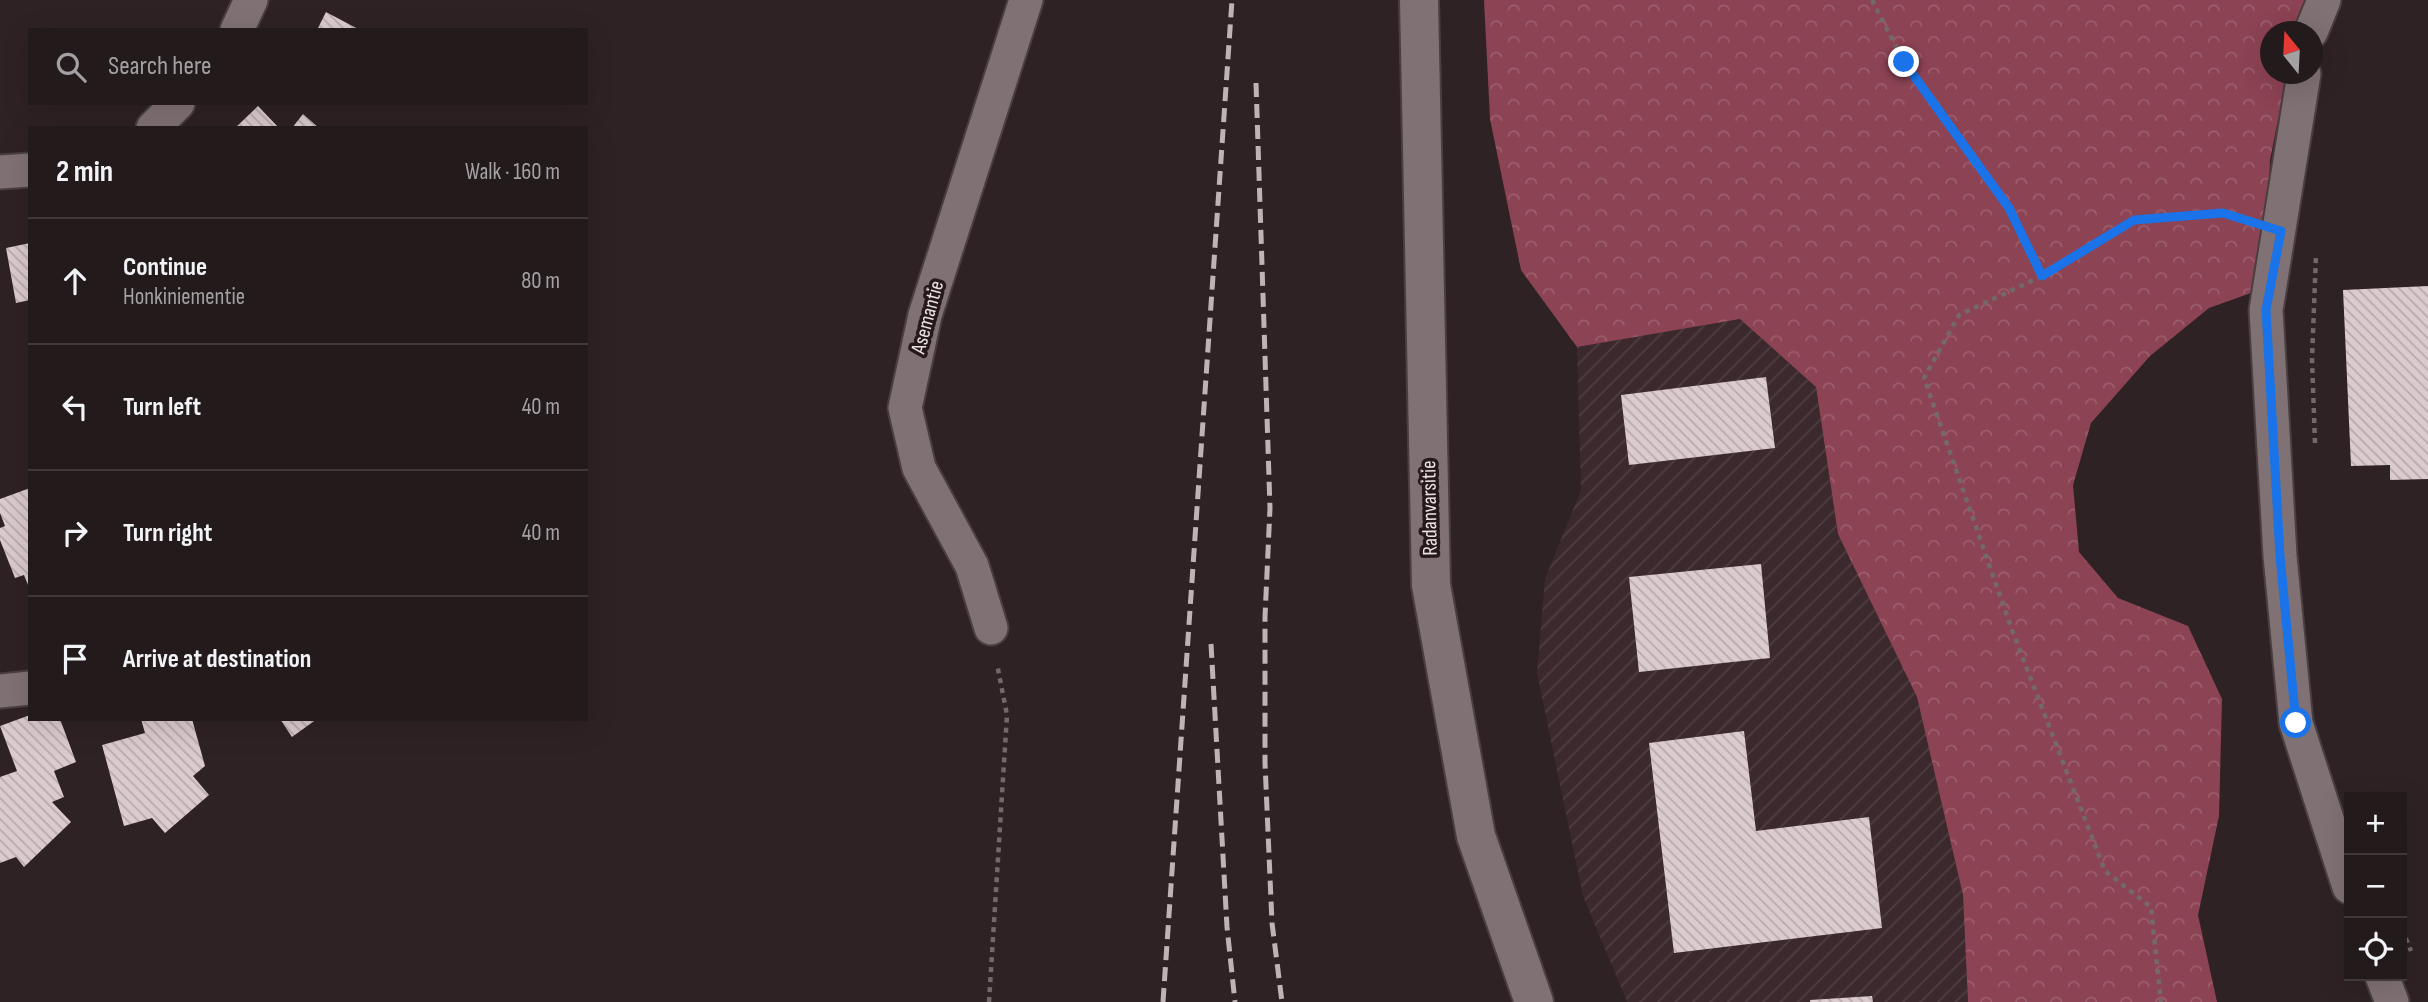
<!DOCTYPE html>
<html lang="en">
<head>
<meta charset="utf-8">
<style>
  body { margin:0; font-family:"Sofia Sans Condensed",sans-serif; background:#2f2728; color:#f1f3f6 }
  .controls { position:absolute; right:21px; bottom:21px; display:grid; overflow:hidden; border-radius:0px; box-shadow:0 7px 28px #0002 }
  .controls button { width:63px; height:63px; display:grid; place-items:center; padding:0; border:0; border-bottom:2px solid #40383a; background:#231a1b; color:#f1f3f6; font:35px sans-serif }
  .compass { position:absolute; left:2260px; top:21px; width:63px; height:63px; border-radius:50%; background:#231a1b; box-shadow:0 7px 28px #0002; rotate:342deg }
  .stop { position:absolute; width:21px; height:21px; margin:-16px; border:5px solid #1a73e8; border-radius:50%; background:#fff }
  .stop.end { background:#1a73e8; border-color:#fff; box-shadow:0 2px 7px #0008 }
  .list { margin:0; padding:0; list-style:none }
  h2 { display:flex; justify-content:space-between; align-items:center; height:91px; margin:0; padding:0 28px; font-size:30px }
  h2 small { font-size:23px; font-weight:400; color:#a3a1a3 }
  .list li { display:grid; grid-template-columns:46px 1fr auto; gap:21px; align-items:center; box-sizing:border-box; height:126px; padding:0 28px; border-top:2px solid #40383a }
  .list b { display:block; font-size:26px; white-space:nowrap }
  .list p { margin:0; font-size:23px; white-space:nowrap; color:#a3a1a3 }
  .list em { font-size:23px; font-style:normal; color:#a3a1a3 }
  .icon { flex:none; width:38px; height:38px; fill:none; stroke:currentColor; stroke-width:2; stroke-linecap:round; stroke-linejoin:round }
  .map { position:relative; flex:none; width:2428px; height:1002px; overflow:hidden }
  .search { position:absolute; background:#231a1b; box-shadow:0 7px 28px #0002; left:28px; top:28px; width:560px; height:77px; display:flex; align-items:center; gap:18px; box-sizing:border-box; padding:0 24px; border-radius:0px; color:#a3a1a3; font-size:26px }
  .panel { position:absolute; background:#231a1b; box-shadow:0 7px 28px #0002; left:28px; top:126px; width:560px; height:595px; border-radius:0px }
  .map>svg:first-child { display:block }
  .industrial { fill:url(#industrial-furrows) }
  .forest { fill:url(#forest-crowns) }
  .building { fill:url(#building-back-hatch) }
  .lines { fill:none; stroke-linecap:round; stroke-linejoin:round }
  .minor-casing { stroke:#493f41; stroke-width:37 }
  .tertiary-casing { stroke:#493f41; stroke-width:42 }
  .path { stroke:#74686a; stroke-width:4.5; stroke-dasharray:5 5; stroke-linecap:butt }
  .minor { stroke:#807174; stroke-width:33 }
  .tertiary { stroke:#807174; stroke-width:38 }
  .rail { stroke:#beb4b5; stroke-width:5; stroke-dasharray:14 7; stroke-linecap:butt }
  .route { stroke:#1a73e8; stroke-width:9 }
  .labels { text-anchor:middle; stroke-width:7; stroke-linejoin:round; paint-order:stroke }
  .street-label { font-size:21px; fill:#ebe2e3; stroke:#25191b }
</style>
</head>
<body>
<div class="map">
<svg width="2428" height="1002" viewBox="0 0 2428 1002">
  <defs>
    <pattern id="industrial-furrows" width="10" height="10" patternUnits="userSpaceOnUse" patternTransform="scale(1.75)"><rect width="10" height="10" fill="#3c292d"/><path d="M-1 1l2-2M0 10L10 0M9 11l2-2" fill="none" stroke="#4f3e41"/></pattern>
    <pattern id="forest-crowns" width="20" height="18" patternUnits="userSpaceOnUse" patternTransform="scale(1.75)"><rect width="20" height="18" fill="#8c4354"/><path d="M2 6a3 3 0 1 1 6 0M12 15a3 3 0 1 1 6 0" fill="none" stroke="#9c5e6c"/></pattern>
    <pattern id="building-back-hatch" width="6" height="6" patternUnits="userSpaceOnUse" patternTransform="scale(1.75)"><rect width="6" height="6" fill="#dccbce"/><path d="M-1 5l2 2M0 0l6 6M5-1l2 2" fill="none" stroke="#b6a9ac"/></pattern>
  </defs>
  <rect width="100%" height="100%" fill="#2f2224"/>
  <path class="industrial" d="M1740,319L1816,387L1838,534L1917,697L1963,895L1968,1002H1627L1583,896L1537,673L1545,579L1581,490L1577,347Z"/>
  <path class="forest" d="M1484,0H2307L2295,31L2270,32V74H2287L2270,160L2265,288L2209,308L2150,356L2091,423L2073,485L2079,552L2118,598L2188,626L2222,699L2219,816L2198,915L2217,1002H1968L1963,895L1917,697L1838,534L1816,387L1740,319L1577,347L1521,270L1490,119Z"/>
  <path class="building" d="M326,12L360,30H317Z
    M258,106L279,128H235Z
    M303,114L319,128H292Z
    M30,243V300L16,303L6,248Z
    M2428,286V479L2390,480V465L2351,466L2343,290Z
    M1766,377L1775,448L1629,465L1621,395Z
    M30,488V590L24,575L15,578L0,540V528L5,526L0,513V499Z
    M1761,564L1770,658L1639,672L1629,577Z
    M30,715V719H60L76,762L54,771L64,797L52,802L71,822L24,867L16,857L0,863V777L17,771L0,726Z
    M141,719H192L205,766L193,776L209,795L165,833L152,818L124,826L102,745L145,733Z
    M280,719H317L292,737Z
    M1744,731L1756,831L1869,817L1882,928L1674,953L1649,743Z
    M1872,996L1873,1002H1810V1000Z"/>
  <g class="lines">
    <g class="minor-casing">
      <path id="minor" d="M237,30L251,0
        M2311,32L2324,0
        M2304,74L2266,310L2280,556L2296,723L2349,887
        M153,128L178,103
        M0,172L30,170
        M991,628L972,566L919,468L905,408L925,315L1026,0
        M0,691L30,688
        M2382,976L2392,1002"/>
    </g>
    <g class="tertiary-casing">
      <path id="tertiary" d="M1419,0L1431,585L1476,836L1534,1002"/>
    </g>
    <path class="path" d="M1872,0L1904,62L2009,208L2042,276L2134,220L2223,213L2242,219
      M2042,276L1959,315L1924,378L2012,630L2105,871L2151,907L2161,1002
      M2315,443L2312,359L2316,255
      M2402,929L2411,951
      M989,1002L1007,715L997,664"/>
    <use href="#minor" class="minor"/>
    <use href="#tertiary" class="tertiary"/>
    <path class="rail" d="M1256,83L1270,508L1265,617V763L1272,923L1282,1002
      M1211,644L1227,927L1235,1002
      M1163,1002L1232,0"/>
  </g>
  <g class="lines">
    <path class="route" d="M1904,62L2009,208L2042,276L2134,220L2223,213L2281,231L2266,310L2280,556L2296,723"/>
  </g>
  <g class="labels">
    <g class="street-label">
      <text transform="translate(927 317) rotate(-75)" y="7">Asemantie</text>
      <text transform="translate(1429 508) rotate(-91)" y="7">Radanvarsitie</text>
    </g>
  </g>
</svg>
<div class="controls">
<button>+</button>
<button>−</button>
<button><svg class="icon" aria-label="locate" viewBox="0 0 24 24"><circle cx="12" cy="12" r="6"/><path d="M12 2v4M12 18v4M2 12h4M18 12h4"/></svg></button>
</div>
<svg class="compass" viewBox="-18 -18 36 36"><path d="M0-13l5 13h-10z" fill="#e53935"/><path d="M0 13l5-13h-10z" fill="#a3a1a3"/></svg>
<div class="stop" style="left:2296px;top:723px"></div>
<div class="stop end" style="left:1904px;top:62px"></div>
<div class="search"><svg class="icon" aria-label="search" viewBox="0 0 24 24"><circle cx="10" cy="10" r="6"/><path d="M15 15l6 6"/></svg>Search here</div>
<section class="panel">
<h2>2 min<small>Walk · 160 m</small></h2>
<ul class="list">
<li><svg class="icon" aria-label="ahead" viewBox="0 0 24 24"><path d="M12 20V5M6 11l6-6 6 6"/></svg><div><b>Continue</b><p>Honkiniementie</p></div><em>80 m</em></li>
<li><svg class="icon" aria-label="left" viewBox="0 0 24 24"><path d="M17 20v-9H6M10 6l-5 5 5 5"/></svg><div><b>Turn left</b></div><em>40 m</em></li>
<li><svg class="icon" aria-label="right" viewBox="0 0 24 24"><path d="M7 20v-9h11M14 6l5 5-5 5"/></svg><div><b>Turn right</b></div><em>40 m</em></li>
<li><svg class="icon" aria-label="arrive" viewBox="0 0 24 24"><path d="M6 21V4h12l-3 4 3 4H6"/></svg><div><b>Arrive at destination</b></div></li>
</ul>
</section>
</div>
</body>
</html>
